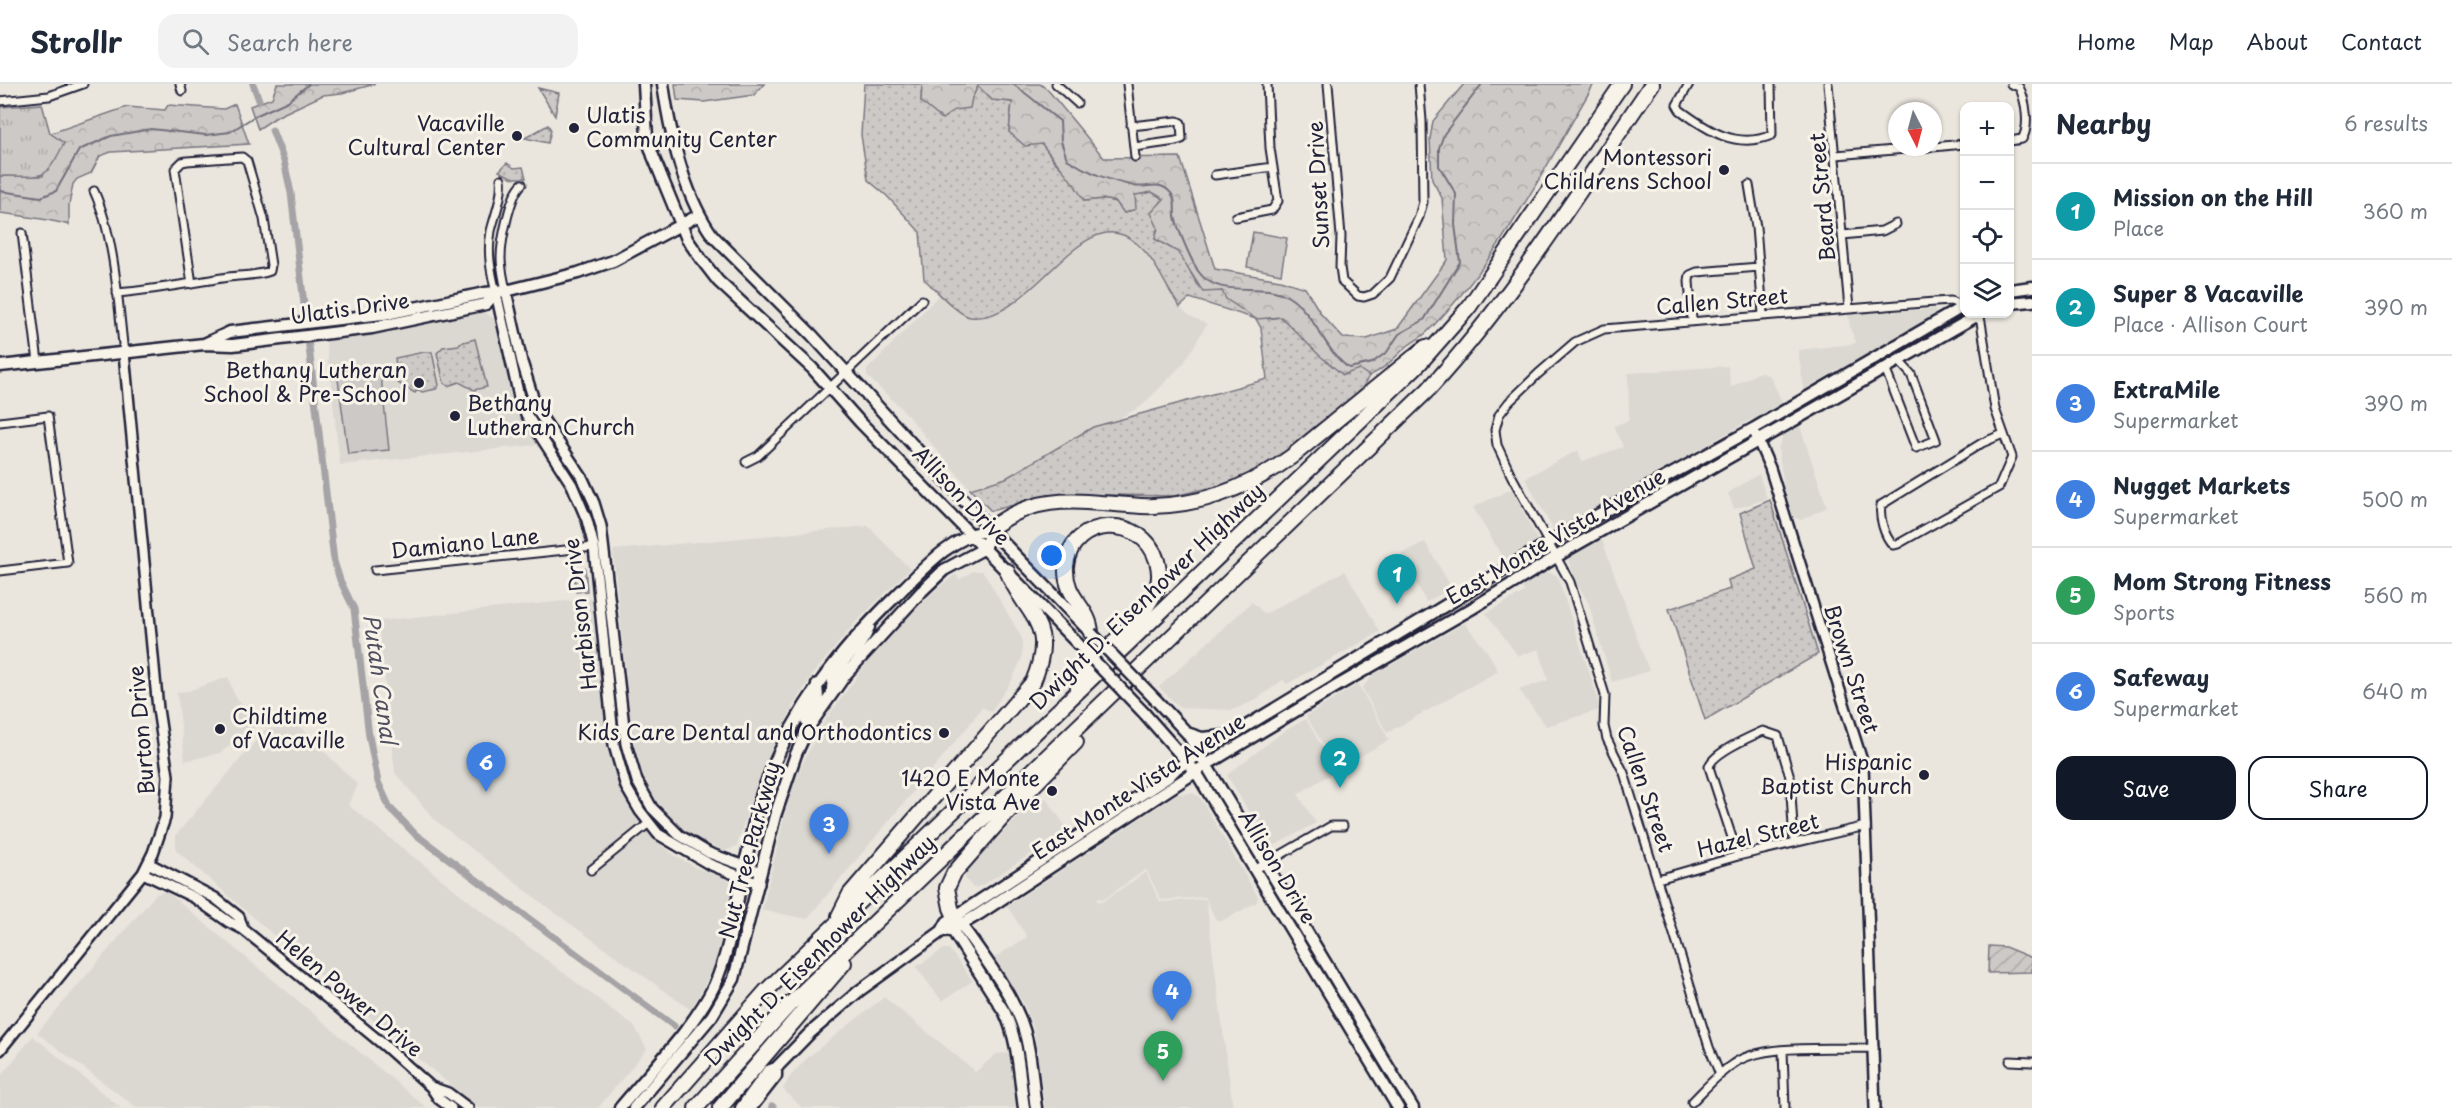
<!DOCTYPE html>
<html lang="en">
<head>
<meta charset="utf-8">
<style>
  body { margin:0; font-family:"Playpen Sans",sans-serif; background:#f2f2f3; color:#1f2937 }
  .controls { position:absolute; right:18px; top:18px; display:grid; overflow:hidden; border-radius:12px; box-shadow:0 2px 4px #0004 }
  .controls button { width:54px; height:54px; display:grid; place-items:center; padding:0; border:0; border-bottom:2px solid #e0e1e3; background:#fff; color:#1f2937; font:30px sans-serif }
  .compass { position:absolute; left:1888px; top:18px; width:54px; height:54px; border-radius:50%; background:#fff; box-shadow:0 2px 4px #0004; rotate:174deg }
  .you { position:absolute; left:1052px; top:472px; width:21px; height:21px; margin:-15px; border:4px solid #fff; border-radius:50%; background:#1a73e8; box-shadow:0 0 0 9px #1a73e833 }
  .badge { display:grid; place-items:center; width:39px; height:39px; border-radius:50%; background:#111827; color:#fff; font-size:20px; font-weight:700 }
  .pin { position:absolute; translate:-50% -50px; filter:drop-shadow(0 2px 3px #0008) }
  .pin::after { content:''; position:absolute; top:32px; width:21px; height:18px; background:inherit; clip-path:polygon(0 0,100% 0,50% 100%) }
  .list { margin:0; padding:0; list-style:none }
  h2 { display:flex; justify-content:space-between; align-items:center; height:78px; margin:0; padding:0 24px; font-size:26px }
  h2 small { font-size:20px; font-weight:400; color:#747a83 }
  .list li { display:grid; grid-template-columns:39px 1fr auto; gap:18px; align-items:center; box-sizing:border-box; height:96px; padding:0 24px; border-top:2px solid #e0e1e3 }
  .list b { display:block; font-size:22px; white-space:nowrap }
  .list p { margin:0; font-size:20px; white-space:nowrap; color:#747a83 }
  .list em { font-size:20px; font-style:normal; color:#747a83 }
  .actions { display:flex; gap:12px; padding:18px 24px }
  .actions a { flex:1; padding:14px 0; border:2px solid #111827; border-radius:18px; text-align:center; font-size:21px; color:#111827 }
  .actions .main { background:#111827; color:#fff }
  .icon { flex:none; width:33px; height:33px; fill:none; stroke:currentColor; stroke-width:2; stroke-linecap:round; stroke-linejoin:round }
  .map { position:relative; flex:none; width:2032px; height:1024px; overflow:hidden }
  header { display:flex; align-items:center; gap:36px; box-sizing:border-box; height:84px; padding:0 30px; background:#fff; border-bottom:2px solid #e0e1e3 }
  header strong { font-size:28px }
  nav { display:flex; gap:33px; margin-inline-start:auto; font-size:21px }
  .search { width:420px; height:54px; background:#f2f2f3; display:flex; align-items:center; gap:15px; box-sizing:border-box; padding:0 21px; border-radius:18px; color:#747a83; font-size:22px }
  main { display:flex }
  aside { flex:1; background:#fff }
  .map>svg:first-child { display:block }
  .built { fill:#dbd8d2 }
  .grass { fill:url(#grass-dots); stroke:#787680; stroke-width:1.5 }
  .forest { fill:url(#forest-crowns); stroke:#787680; stroke-width:1.5 }
  .park { fill:url(#park-tufts); stroke:#787680; stroke-width:1.5 }
  .garden { fill:url(#garden-furrows); stroke:#787680; stroke-width:1.5 }
  .pitch { fill:#cdc9c6; stroke:#787680; stroke-width:1.5 }
  .lines { fill:none; stroke-linecap:round; stroke-linejoin:round }
  .stream { stroke:#716f7b; stroke-width:2 }
  .canal { stroke:#a6a3a6; stroke-width:7 }
  .minor-casing { stroke:#22223b; stroke-width:11 }
  .tertiary-casing { stroke:#22223b; stroke-width:14 }
  .secondary-casing { stroke:#22223b; stroke-width:15 }
  .motorway-casing { stroke:#22223b; stroke-width:18 }
  .minor { stroke:#f7f3e8; stroke-width:7 }
  .tertiary { stroke:#f7f3e8; stroke-width:9 }
  .secondary { stroke:#f7f3e8; stroke-width:10 }
  .motorway { stroke:#f7f3e8; stroke-width:14 }
  .secondary-bridge-casing { stroke:#22223b; stroke-width:15; stroke-linecap:butt }
  .secondary-bridge { stroke:#f7f3e8; stroke-width:10 }
  .poi-dot { fill:#22223b; stroke:#f7f3e8; stroke-width:2 }
  .labels { text-anchor:middle; stroke-width:6; stroke-linejoin:round; paint-order:stroke }
  .poi-label { font-size:21px; fill:#22223b; stroke:#f7f3e8; text-anchor:end }
  .street-label { font-size:21px; fill:#22223b; stroke:#f7f3e8 }
  .water-label { font-size:22px; font-style:italic; fill:#504f60; stroke:#f7f3e8 }
</style>
</head>
<body>
<header>
<strong>Strollr</strong>
<div class="search"><svg class="icon" aria-label="search" viewBox="0 0 24 24"><circle cx="10" cy="10" r="6"/><path d="M15 15l6 6"/></svg>Search here</div>
<nav><a>Home</a><a>Map</a><a>About</a><a>Contact</a></nav>
</header>
<main>
<div class="map">
<svg width="2032" height="1024" viewBox="0 0 2032 1024">
  <defs>
    <pattern id="grass-dots" width="8" height="8" patternUnits="userSpaceOnUse" patternTransform="scale(1.5)"><rect width="8" height="8" fill="#cdc9c6"/><path d="M2 2h.1M6 6h.1" fill="none" stroke="#b0acab" stroke-width="1.8" stroke-linecap="round"/></pattern>
    <pattern id="forest-crowns" width="20" height="18" patternUnits="userSpaceOnUse" patternTransform="scale(1.5)"><rect width="20" height="18" fill="#cdc9c6"/><path d="M2 6a3 3 0 1 1 6 0M12 15a3 3 0 1 1 6 0" fill="none" stroke="#b0acab"/></pattern>
    <pattern id="park-tufts" width="24" height="20" patternUnits="userSpaceOnUse" patternTransform="scale(1.5)"><rect width="24" height="20" fill="#cdc9c6"/><path d="M3 7l-1-3M5 7V3M7 7l1-3M15 17l-1-3M17 17v-4M19 17l1-3" fill="none" stroke="#b0acab"/></pattern>
    <pattern id="garden-furrows" width="10" height="10" patternUnits="userSpaceOnUse" patternTransform="scale(1.5)"><rect width="10" height="10" fill="#cdc9c6"/><path d="M-1 1l2-2M0 10L10 0M9 11l2-2" fill="none" stroke="#b0acab"/></pattern>
  </defs>
  <rect width="100%" height="100%" fill="#eae6de"/>
  <filter id="ink" filterUnits="userSpaceOnUse"><feTurbulence type="fractalNoise" baseFrequency=".0167" numOctaves="2"/><feDisplacementMap in="SourceGraphic" scale="12" xChannelSelector="R" yChannelSelector="G"/><feConvolveMatrix kernelMatrix="1 2 1 2 8 2 1 2 1" color-interpolation-filters="sRGB"/></filter>
  <g filter="url(#ink)">
    <path class="built" d="M1108,148L1121,149L1135,158L1151,174L1170,210L1180,223L1190,232L1207,240L1184,279L1142,322L1111,339L1093,343L1006,394L970,405L902,325L867,292V286L940,210L958,226L1022,215L1053,184L1090,153Z
      M1935,225V230L1890,258L1886,264L1851,282L1837,286L1804,306L1798,266L1853,260L1856,258L1850,244L1848,230Z
      M484,228L495,235L513,317L524,341L537,361L340,381L326,257L374,251Z
      M1728,282L1731,303L1760,288L1770,292L1782,318L1754,338L1752,335L1556,447L1553,445L1525,394L1578,366L1582,377L1623,363L1614,342L1629,336L1628,289Z
      M1800,342L1827,423L1801,436L1793,433L1785,407L1778,365L1783,352Z
      M1759,390L1767,415L1734,425L1728,409Z
      M1512,405L1539,459L1505,478L1473,423Z
      M868,442L910,485L855,539L813,590L794,620L772,668L748,725L737,762L725,767L702,757L683,745L666,730L652,711L638,680L631,640L613,466Z
      M1601,453L1649,587L1612,598L1588,518L1577,500L1568,476L1577,464Z
      M1425,458L1452,504L1426,518L1401,470Z
      M973,487H982L986,492L1022,554V574L1012,596L991,628L982,623L970,640L807,835L762,826L790,709L805,674L824,638L868,577L917,523L940,502L956,490L959,495L962,494Z
      M1345,487L1380,548L1287,600L1283,596L1254,617L1232,626L1180,624L1159,603L1252,518L1265,530Z
      M1546,488L1557,491L1597,612L1599,626L1546,642L1519,606L1548,596L1539,565L1518,572L1486,529L1524,508L1522,503Z
      M592,514L610,672L621,705L634,731L649,750L674,771L697,784L724,793L731,799L733,808L714,883L691,926L551,826L436,737L395,689L378,537Z
      M1465,539L1489,570L1498,587L1387,649L1362,604L1373,591Z
      M228,593L234,610L249,632L266,634L220,669L185,677L177,608L188,607Z
      M1358,600L1389,656L1338,685L1306,632Z
      M1306,635L1336,687L1298,710L1316,739L1270,764L1227,691L1284,647Z
      M299,642L358,701L348,721L487,831L635,943L647,965L598,1024H478L332,902L176,766V751L266,645Z
      M1192,709L1199,712L1258,813L1257,818L1222,837L1216,836L1205,813L1161,816L1147,787L1145,786L1104,815L1097,814V817L1102,818L1146,788L1160,818L1206,815L1233,1024H1045L1034,946L1024,920L994,874L1027,853L1007,822L1177,710Z
      M1037,713L1046,714L1068,746L981,802L973,804L965,794V789Z
      M166,807L427,1024H137L37,949L156,810Z
      M944,865H949L973,897L942,917L916,883Z
      M884,913L974,986V989L996,970L1012,969L1016,1024H802L783,1005L789,994L808,973Z
      M33,952L121,1024H0V993Z"/>
    <path class="grass" d="M864,0H922L921,18L972,14L978,2L992,16L1012,18L1009,48L1042,59L1054,77L1074,97L1084,117L1103,115L1116,118L1135,111L1152,108L1164,115L1155,155L1178,168L1197,199L1222,207L1268,235L1281,233L1343,291L1359,284L1369,292L1354,318L1318,340L1253,394L1174,412L1106,411L1036,415L991,427L970,405L1006,394L1093,343L1267,295L1261,244L1256,235L1190,214L1180,223C1164,202 1157,176 1136,159C1082,112 1032,241 970,233C958,231 934,204 924,195L920,148L887,112L868,96L861,51Z
      M538,4L559,9L555,32Z
      M548,41L551,46L548,59L525,54Z
      M507,79L514,84L523,83L526,94H513L499,87Z
      M475,255L487,303L474,306L459,298L448,302L444,299L437,269L443,263L459,261L460,259Z
      M424,268H432L439,301L436,305L422,308L417,306L415,309L398,299L395,274Z
      M1770,416L1818,570L1705,636L1669,525L1730,505L1728,496L1756,485L1740,429Z"/>
    <path class="forest" d="M277,0H375L342,9L323,11L278,32L258,45L250,22L272,14Z
      M675,0H764L754,11L704,18L677,16Z
      M922,0H1040L1048,6L1104,74L1180,73L1215,185L1280,196L1305,204L1321,230L1343,254L1367,255L1397,245L1447,176L1442,114L1432,96L1430,55L1433,37L1464,0H1594C1545,83 1497,180 1427,248C1421,254 1412,258 1405,264C1393,275 1385,285 1369,292L1359,285L1343,291L1319,271L1281,233L1256,235L1226,215L1222,207L1203,208L1178,168L1155,155L1158,144L1151,129L1164,115L1152,108L1135,111L1136,125L1124,129L1116,118L1103,115L1084,117C1073,94 1056,80 1042,60L1025,62L1009,48L1012,18L992,16L978,2L972,14L970,24L955,26L942,35L921,18Z
      M235,20L249,60L111,68L100,72L91,89L77,95L73,100L69,121V141C47,135 23,132 0,129V92H43L51,49L127,23L165,26L168,21L224,25Z"/>
    <path class="park" d="M42,20L50,49L64,59C44,101 43,91 0,92V23Z"/>
    <path class="garden" d="M1989,862L2005,863L2032,874V888L1988,889Z"/>
    <path class="pitch" d="M1253,148L1287,154L1281,190L1247,183Z
      M380,283L389,366L348,370L337,288Z
      M585,484L587,507L576,508L574,485Z"/>
    <g class="lines">
      <path class="stream" d="M1012,0C1029,10 1043,25 1060,37L1061,57L1067,75C1087,88 1110,97 1134,102C1147,105 1157,96 1169,107C1177,114 1174,122 1175,132C1177,144 1191,176 1198,187C1219,217 1260,196 1287,212C1316,229 1323,266 1349,284L1372,279L1387,268L1399,250L1424,236L1460,178L1455,141L1456,110L1439,82V64L1444,50L1482,0
        M0,107L41,113L56,107L79,66L111,52L151,45L206,51L230,48L255,32L288,17L309,0"/>
      <path class="canal" d="M253,0L259,16
        M272,46L284,77L291,109L334,477L340,496L354,525L369,652L378,698L390,724L415,750L674,942
        M772,1022L774,1024"/>
      <g class="minor-casing">
        <path id="minor" d="M180,0L182,7
          M1056,0L1077,19
          M1127,0L1135,73
          M1328,0L1341,152L1340,183L1342,197L1358,212L1364,213L1373,210L1390,194L1419,133L1423,118L1422,37L1419,0
          M1689,0L1677,21L1680,26C1707,46 1736,66 1772,51L1771,0
          M1828,0L1849,224
          M0,17L49,12L83,0
          M1131,42L1177,37L1181,39L1182,55L1176,57L1134,63
          M2010,57L2022,55C2030,43 2026,16 2019,3L2011,0
          M1933,63L1964,60
          M1836,71L1929,63
          M1215,91L1273,83
          M1749,101L1756,143L1763,230
          M94,107C115,153 118,219 124,269
          M1236,133L1272,126L1278,117L1270,64L1267,0
          M22,149L38,278
          M1843,151L1882,147L1896,140
          M506,207C504,196 501,185 501,174C501,157 510,111 522,100
          M117,209C155,206 191,199 228,193C242,191 257,192 270,187L271,181L264,135L247,77L242,73L187,77L182,78L175,85L192,200
          M496,209C491,188 487,169 491,147C495,130 503,113 501,95
          M1974,230L1981,238L1995,325L2012,373L1999,403L1898,460L1893,461C1884,452 1879,433 1881,421L1982,359L2003,350
          M1692,236L1689,197L1690,191L1697,188L1759,183
          M1885,284L1916,364L1936,356L1911,290L1898,276
          M0,338L48,332L68,479L0,487
          M746,378L758,372L922,216
          M375,486L594,463
          M1738,772L1709,683C1712,669 1750,653 1763,647L1778,652L1790,693L1794,759
          M1256,785L1331,742H1343
          M591,786L649,739
          M1658,795L1738,772L1866,742
          M1783,966L1785,1024
          M2010,977L2032,978
          M1720,991L1709,963L1624,689L1607,655L1604,642L1605,611L1570,498L1511,391L1497,361L1495,346L1499,331L1509,318L1538,290L1575,258L1604,245L1935,218L1951,217L1963,222
          M1692,1018C1705,1005 1718,990 1733,980C1763,958 1836,966 1874,964"/>
      </g>
      <g class="tertiary-casing">
        <path id="tertiary" d="M506,207L522,278L537,326L583,395L594,419L601,442L626,660L637,697L652,724L679,751L709,769L761,788
          M496,209L519,313L526,330L572,401L587,436L594,463L614,661L626,703L640,727L658,750L709,780L759,800
          M1753,345L1770,384L1863,680L1875,1024
          M148,779L215,814L239,833L243,845
          M143,789L195,814L229,838L243,845L384,961L431,1003L439,1015L451,1024
          M0,966L143,789L153,769L165,734L168,692L158,625L124,269
          M431,1003L448,1009L468,1024"/>
      </g>
      <g class="secondary-casing">
        <path id="secondary" d="M644,0L647,54L653,72L687,155L701,175L718,197L812,284L860,338L1077,559
          M663,0C670,49 683,111 713,152L812,251L990,445L1091,549
          M2010,206L2032,203
          M2010,219L2032,217
          M204,260L230,248L391,229L485,209L506,207L578,189L613,177L699,131
          M0,282L204,260L233,261L372,244L486,220L496,209
          M832,610C830,576 861,570 869,543
          M1156,616L1187,649L1413,1024
          M1144,629L1196,688L1398,1024
          M806,636L818,614L817,600
          M1187,649L1202,654L1224,652
          M957,835C978,865 1014,911 1024,946C1032,971 1032,998 1036,1024
          M949,841L1005,929C1019,959 1019,991 1024,1024
          M942,847L952,846L979,830L1206,681L1337,602L1471,525L1569,465L1980,230
          M620,1024C649,989 695,942 714,902C732,862 736,817 746,775C752,752 755,726 764,704C793,627 837,569 896,512C925,483 950,454 990,445
          M634,1024L712,932L734,895L775,732L796,670L808,644L846,590L922,507L944,486L985,464L990,445
          M741,1024L768,987L776,984L810,949L859,907L942,847L947,838L1168,693L1177,684L1565,449L1753,345L1964,222
          M751,1024L776,992V984"/>
      </g>
      <g class="motorway-casing">
        <path id="motorway" d="M990,445C1040,406 1084,419 1141,422C1195,424 1247,405 1291,373L1426,263
          M1078,604C1081,599 1084,593 1087,588C1104,562 1151,530 1158,500C1160,492 1159,484 1157,477C1143,429 1071,432 1066,482C1064,515 1090,523 1091,549
          M839,832L850,810L1033,598C1058,538 1026,534 1007,487
          M955,833L951,824L947,804L954,789L1004,732L1076,658
          M663,1024L767,906L1419,280L1469,223L1622,0
          M696,1024L789,921L1429,305C1514,212 1581,104 1652,0
          M720,1024L844,879"/>
      </g>
      <use href="#minor" class="minor"/>
      <use href="#tertiary" class="tertiary"/>
      <use href="#secondary" class="secondary"/>
      <use href="#motorway" class="motorway"/>
      <g class="secondary-bridge-casing">
        <path id="secondary-bridge" d="M1091,549L1156,616
          M1077,559L1144,629"/>
      </g>
      <use href="#secondary-bridge" class="secondary-bridge"/>
    </g>
  </g>
  <g class="poi-dot">
    <circle cx="574" cy="44" r="6"/>
    <circle cx="517" cy="52" r="6"/>
    <circle cx="1724" cy="86" r="6"/>
    <circle cx="419" cy="299" r="6"/>
    <circle cx="455" cy="332" r="6"/>
    <circle cx="220" cy="645" r="6"/>
    <circle cx="944" cy="649" r="6"/>
    <circle cx="1924" cy="691" r="6"/>
    <circle cx="1052" cy="707" r="6"/>
  </g>
  <g class="labels">
    <g class="poi-label">
      <text x="586" y="39" text-anchor="start">Ulatis<tspan x="586" dy="24">Community Center</tspan></text>
      <text x="505" y="47">Vacaville<tspan x="505" dy="24">Cultural Center</tspan></text>
      <text x="1712" y="81">Montessori<tspan x="1712" dy="24">Childrens School</tspan></text>
      <text x="407" y="294">Bethany Lutheran<tspan x="407" dy="24">School &amp; Pre-School</tspan></text>
      <text x="467" y="327" text-anchor="start">Bethany<tspan x="467" dy="24">Lutheran Church</tspan></text>
      <text x="232" y="640" text-anchor="start">Childtime<tspan x="232" dy="24">of Vacaville</tspan></text>
      <text x="932" y="656">Kids Care Dental and Orthodontics</text>
      <text x="1912" y="686">Hispanic<tspan x="1912" dy="24">Baptist Church</tspan></text>
      <text x="1040" y="702">1420 E Monte<tspan x="1040" dy="24">Vista Ave</tspan></text>
    </g>
    <g class="street-label">
      <text transform="translate(1319 101) rotate(-93)" y="7">Sunset Drive</text>
      <text transform="translate(1823 113) rotate(-95)" y="7">Beard Street</text>
      <text transform="translate(1722 218) rotate(-5)" y="7">Callen Street</text>
      <text transform="translate(350 225) rotate(-8)" y="7">Ulatis Drive</text>
      <text transform="translate(961 412) rotate(46)" y="7">Allison Drive</text>
      <text transform="translate(1556 453) rotate(-30)" y="7">East Monte Vista Avenue</text>
      <text transform="translate(465 460) rotate(-6)" y="7">Damiano Lane</text>
      <text transform="translate(1147 513) rotate(-44)" y="7">Dwight D. Eisenhower Highway</text>
      <text transform="translate(581 530) rotate(-97)" y="7">Harbison Drive</text>
      <text transform="translate(1851 585) rotate(72)" y="7">Brown Street</text>
      <text transform="translate(142 646) rotate(-95)" y="7">Burton Drive</text>
      <text transform="translate(1139 703) rotate(-33)" y="7">East Monte Vista Avenue</text>
      <text transform="translate(1645 705) rotate(71)" y="7">Callen Street</text>
      <text transform="translate(1758 752) rotate(-14)" y="7">Hazel Street</text>
      <text transform="translate(750 766) rotate(-75)" y="7">Nut Tree Parkway</text>
      <text transform="translate(1277 783) rotate(59)" y="7">Allison Drive</text>
      <text transform="translate(820 867) rotate(-45)" y="7">Dwight D. Eisenhower Highway</text>
      <text transform="translate(349 910) rotate(40)" y="7">Helen Power Drive</text>
    </g>
    <g class="water-label">
      <text transform="translate(380 595) rotate(82)" y="8">Putah Canal</text>
    </g>
  </g>
</svg>
<div class="controls">
<button>+</button>
<button>−</button>
<button><svg class="icon" aria-label="locate" viewBox="0 0 24 24"><circle cx="12" cy="12" r="6"/><path d="M12 2v4M12 18v4M2 12h4M18 12h4"/></svg></button>
<button><svg class="icon" aria-label="layers" viewBox="0 0 24 24"><path d="M12 4l9 5-9 5-9-5zM3 14l9 5 9-5"/></svg></button>
</div>
<svg class="compass" viewBox="-18 -18 36 36"><path d="M0-13l5 13h-10z" fill="#e53935"/><path d="M0 13l5-13h-10z" fill="#747a83"/></svg>
<div class="you"></div>
<div class="pin badge" style="left:1397px;top:520px;background:#0f9aa8">1</div>
<div class="pin badge" style="left:1340px;top:704px;background:#0f9aa8">2</div>
<div class="pin badge" style="left:829px;top:770px;background:#3f7fe0">3</div>
<div class="pin badge" style="left:1172px;top:937px;background:#3f7fe0">4</div>
<div class="pin badge" style="left:1163px;top:997px;background:#2e9e5b">5</div>
<div class="pin badge" style="left:486px;top:708px;background:#3f7fe0">6</div>
</div>
<aside>
<h2>Nearby<small>6 results</small></h2>
<ul class="list">
<li><span class="badge" style="background:#0f9aa8">1</span><div><b>Mission on the Hill</b><p>Place</p></div><em>360 m</em></li>
<li><span class="badge" style="background:#0f9aa8">2</span><div><b>Super 8 Vacaville</b><p>Place · Allison Court</p></div><em>390 m</em></li>
<li><span class="badge" style="background:#3f7fe0">3</span><div><b>ExtraMile</b><p>Supermarket</p></div><em>390 m</em></li>
<li><span class="badge" style="background:#3f7fe0">4</span><div><b>Nugget Markets</b><p>Supermarket</p></div><em>500 m</em></li>
<li><span class="badge" style="background:#2e9e5b">5</span><div><b>Mom Strong Fitness</b><p>Sports</p></div><em>560 m</em></li>
<li><span class="badge" style="background:#3f7fe0">6</span><div><b>Safeway</b><p>Supermarket</p></div><em>640 m</em></li>
</ul>
<div class="actions"><a class="main">Save</a><a>Share</a></div>
</aside>
</main>
</body>
</html>
